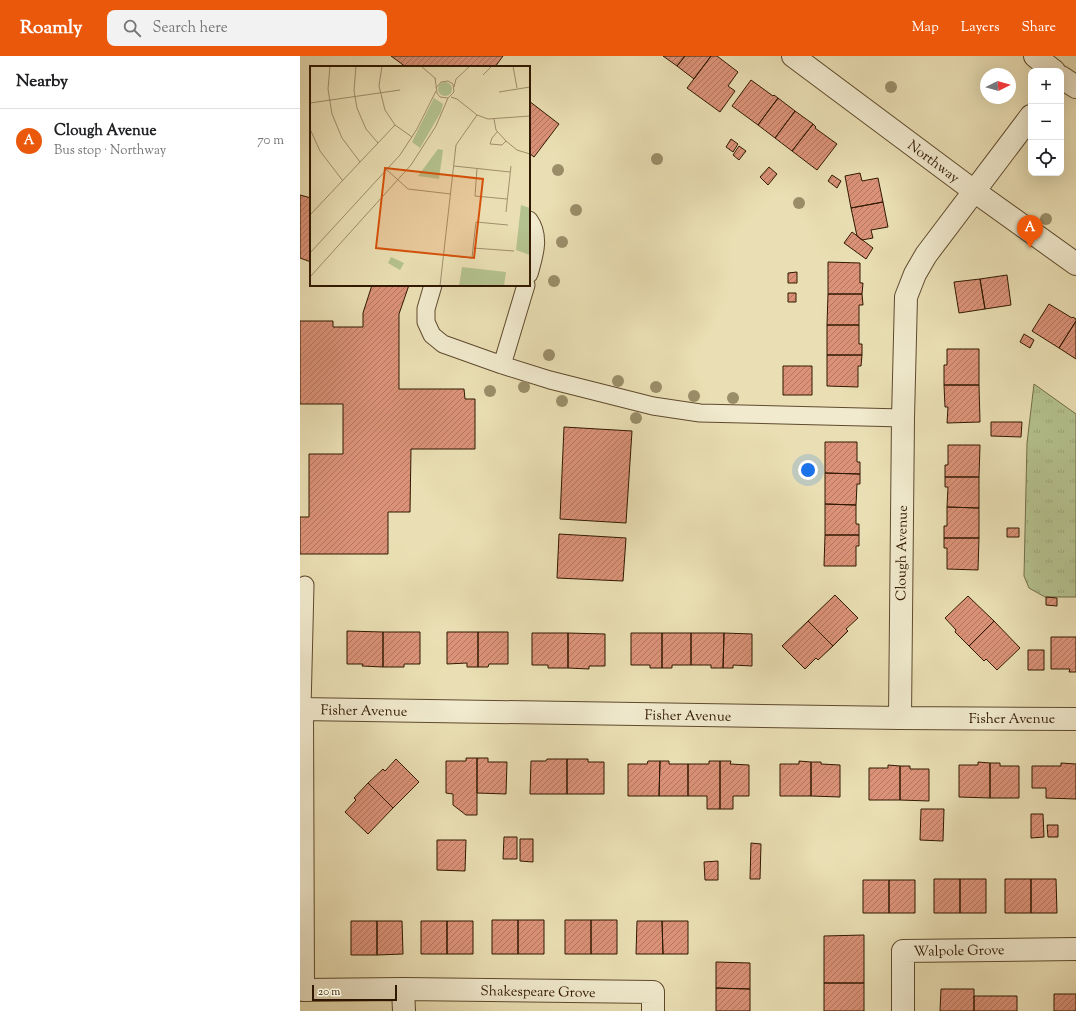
<!DOCTYPE html>
<html lang="en">
<head>
<meta charset="utf-8">
<style>
  body { margin:0; font-family:"Sorts Mill Goudy",serif; background:#f2f2f2; color:#202124 }
  .controls { position:absolute; right:12px; top:12px; display:grid; overflow:hidden; border-radius:8px; box-shadow:0 4px 16px #0002 }
  .controls button { width:36px; height:36px; display:grid; place-items:center; padding:0; border:0; border-bottom:1px solid #e0e0e0; background:#fff; color:#202124; font:20px sans-serif }
  .compass { position:absolute; left:680px; top:12px; width:36px; height:36px; border-radius:50%; background:#fff; box-shadow:0 4px 16px #0002; rotate:84deg }
  .scale { position:absolute; left:12px; bottom:10px; width:85px; box-sizing:border-box; padding-left:4px; border:2px solid #301800; border-top:0; font-size:11px; line-height:14px; white-space:nowrap; color:#301800; -webkit-text-stroke:3px #f1eace; paint-order:stroke }
  .you { position:absolute; left:508px; top:414px; width:14px; height:14px; margin:-10px; border:3px solid #fff; border-radius:50%; background:#1a73e8; box-shadow:0 0 0 6px #1a73e833 }
  .badge { display:grid; place-items:center; width:26px; height:26px; border-radius:50%; background:#ea580c; color:#fff; font-size:13px; font-weight:700 }
  .pin { position:absolute; translate:-50% -33px; filter:drop-shadow(0 1px 2px #0008) }
  .pin::after { content:''; position:absolute; top:21px; width:14px; height:12px; background:inherit; clip-path:polygon(0 0,100% 0,50% 100%) }
  .list { margin:0; padding:0; list-style:none }
  h2 { display:flex; justify-content:space-between; align-items:center; height:52px; margin:0; padding:0 16px; font-size:17px }
  h2 small { font-size:13px; font-weight:400; color:#757577 }
  .list li { display:grid; grid-template-columns:26px 1fr auto; gap:12px; align-items:center; box-sizing:border-box; height:64px; padding:0 16px; border-top:1px solid #e0e0e0 }
  .list b { display:block; font-size:15px; white-space:nowrap }
  .list p { margin:0; font-size:13px; white-space:nowrap; color:#757577 }
  .list em { font-size:13px; font-style:normal; color:#757577 }
  .icon { flex:none; width:22px; height:22px; fill:none; stroke:currentColor; stroke-width:2; stroke-linecap:round; stroke-linejoin:round }
  .map { position:relative; flex:none; width:776px; height:955px; overflow:hidden }
  header { display:flex; align-items:center; gap:24px; box-sizing:border-box; height:56px; padding:0 20px; background:#ea580c; color:#fff }
  header strong { font-size:19px }
  nav { display:flex; gap:22px; margin-inline-start:auto; font-size:14px }
  .search { width:280px; height:36px; background:#f2f2f2; display:flex; align-items:center; gap:10px; box-sizing:border-box; padding:0 14px; border-radius:8px; color:#757577; font-size:15px }
  main { display:flex }
  aside { flex:1; background:#fff }
  .map>svg:first-child { display:block }
  .park { fill:url(#park-tufts); stroke:#726d48 }
  .building { fill:url(#building-hatch); stroke:#301800 }
  .lines { fill:none; stroke-linecap:round; stroke-linejoin:round }
  .lane-casing { stroke:#5e4a2d; stroke-width:19 }
  .street-casing { stroke:#5e4a2d; stroke-width:24 }
  .lane { stroke:#f1eace; stroke-width:17 }
  .street { stroke:#f1eace; stroke-width:22 }
  .tree { fill:#9a8e69 }
  .labels { text-anchor:middle; stroke-width:3; stroke-linejoin:round; paint-order:stroke }
  .street-label { font-size:14px; fill:#301800; stroke:#f1eace }
  .inset-road { fill:none; stroke:#a08f6c; stroke-width:1 }
  .view { fill:#d6520b; fill-opacity:0.15; stroke:#d6520b; stroke-width:2 }
  .inset-edge { fill:none; stroke:#301800; stroke-width:2 }
</style>
</head>
<body>
<header>
<strong>Roamly</strong>
<div class="search"><svg class="icon" aria-label="search" viewBox="0 0 24 24"><circle cx="10" cy="10" r="6"/><path d="M15 15l6 6"/></svg>Search here</div>
<nav><a>Map</a><a>Layers</a><a>Share</a></nav>
</header>
<main>
<aside>
<h2>Nearby<small></small></h2>
<ul class="list">
<li><span class="badge">A</span><div><b>Clough Avenue</b><p>Bus stop · Northway</p></div><em>70 m</em></li>
</ul>
</aside>
<div class="map">
<svg width="776" height="955" viewBox="0 0 776 955">
  <defs>
    <pattern id="park-tufts" width="24" height="20" patternUnits="userSpaceOnUse"><rect width="24" height="20" fill="#b4c28f"/><path d="M3 7l-1-3M5 7V3M7 7l1-3M15 17l-1-3M17 17v-4M19 17l1-3" fill="none" stroke="#9ba67a"/></pattern>
    <pattern id="building-hatch" width="6" height="6" patternUnits="userSpaceOnUse"><rect width="6" height="6" fill="#db9278"/><path d="M-1 1l2-2M0 6l6-6M5 7l2-2" fill="none" stroke="#b27660"/></pattern>
  </defs>
  <rect width="100%" height="100%" fill="#eadfb4"/>
  <filter id="stains"><feTurbulence type="fractalNoise" baseFrequency=".005" numOctaves="4"/><feColorMatrix values="0 0 0 0 .2 0 0 0 0 .09 0 0 0 0 .02 0 0 0 .5 -.17"/></filter>
  <radialGradient id="worn" r=".72"><stop offset=".6" stop-color="#630" stop-opacity="0"/><stop offset="1" stop-color="#630" stop-opacity=".3"/></radialGradient>
  <path class="park" d="M734,328L776,358V541H745L729,532L724,520L727,387Z"/>
  <path class="building" d="M91,0H203L195,11H106Z
    M363,0H385L377,10Z
    M385,0H411L394,23L377,10Z
    M411,0H417L438,16L428,30L435,35L420,56L387,32Z
    M451,24L473,40L474,39L478,42L458,69L432,50Z
    M478,42L495,55L475,82L458,69Z
    M229,45L259,68L234,101L229,97Z
    M495,55L513,68L492,95L475,82Z
    M513,68L516,71L515,72L537,88L517,114L492,95Z
    M431,83L438,88L433,96L426,91Z
    M439,90L446,95L439,104L433,99Z
    M469,111L477,118L468,129L460,121Z
    M560,117L562,125L578,122L583,146L551,152L545,120Z
    M532,119L541,125L537,132L528,125Z
    M0,139L11,142V206L0,202Z
    M583,146L588,171L571,174L573,182L562,184L557,180L551,152Z
    M552,176L573,192L566,203L544,187Z
    M528,206L560,207V227H563L562,238H528Z
    M497,216V227H488V217Z
    M707,219L711,249L685,253L680,223Z
    M680,223L685,253L659,257L654,226Z
    M72,229H109L99,258V333H164L165,343H175V393H111L110,456H88V498H0V461H9V398H43V348H0V265H33V271H63V257Z
    M488,237H496V246H488Z
    M528,238H562L563,249H559V269H527Z
    M749,248L772,262L773,261L776,263V265L759,292L732,275Z
    M776,265V303L759,292Z
    M527,269H559V288H562V299H527Z
    M724,278L734,284L730,292L720,286Z
    M647,293H679V329H644V309H647Z
    M527,299H562L561,310H558V331L527,330Z
    M483,310H512V339H483Z
    M644,329H679L680,366L647,367L648,351H645Z
    M691,366H722L721,381L691,380Z
    M264,371L332,375L326,467L260,463Z
    M525,386H557V406H560V418L525,417Z
    M648,389H680L679,421H645V409H648Z
    M525,417L560,418V428H557L556,449L525,448Z
    M645,421H679V452L647,451L648,431H645Z
    M525,448L556,449V468H559V479H525Z
    M647,451L679,452V482H644V470H647Z
    M707,472H719V481H707Z
    M259,478L326,482L323,525L257,522Z
    M525,479H559V490H556V510H524Z
    M644,482H679L678,514L647,513V492H644Z
    M535,539L558,562L546,573L548,575L533,590L508,565Z
    M668,540L694,565L669,590L655,576L656,574L645,562Z
    M746,541L757,542V550L746,549Z
    M508,565L533,590L518,604L516,602L505,613L482,590Z
    M694,565L720,592L697,614L686,603L684,605L669,590Z
    M47,575L83,576V611L62,610L63,608H47Z
    M83,576H120V608H104V611H83Z
    M147,576H178V611H167V607L147,608Z
    M178,576H208V608H189L188,611H178Z
    M232,577H268V612H248V609H232Z
    M268,577L305,578V610H289V613L268,612Z
    M331,577H362V612H350V609H331Z
    M362,577H391V609H372V612H362Z
    M391,577H424L423,612H411V609H391Z
    M424,577L452,578V610L433,609V612H423Z
    M751,581H776V616H769L770,613H751Z
    M728,594H744V614H728Z
    M166,702H177V759H166L153,749V738L146,737V705H166Z
    M177,702H188V706H207L206,738L177,737Z
    M96,703L119,726L93,752L68,727L83,713L85,715Z
    M247,703H267V738H230L231,705H246Z
    M267,703H288V706H304V738H267Z
    M348,705H360L359,740H328V708H347Z
    M360,705H369V708H388V740H359Z
    M409,705H420V753H407V740H388V708H409Z
    M420,705H431L430,708L449,709V740H433V753H420Z
    M499,705L511,706V740H480V708H499Z
    M511,706H521V708L540,709V741L511,740Z
    M678,706L690,707V742L659,741V709H678Z
    M690,707H700V710H719V742H690Z
    M761,707L776,708V743L746,742V732H732V710H761Z
    M588,709L600,710V744H569V712H588Z
    M600,710H610V713H629V745L600,744Z
    M68,727L93,752L68,778L45,756L56,744L54,742Z
    M621,753H644L643,785L620,784Z
    M731,758H743L744,781L731,782Z
    M747,769H758V781H748Z
    M204,781H217V803H203Z
    M220,783H233V806L220,805Z
    M137,784H166L165,815L137,814Z
    M451,787L461,788L460,823H450Z
    M418,805V824H405L404,806Z
    M634,823H660V857H634Z
    M660,823H686V857H660Z
    M705,823H731V857H705Z
    M731,823H756L757,857H731Z
    M563,824H589V857H563Z
    M589,824H615V857H589Z
    M192,864H218V898H192Z
    M218,864H244V898H218Z
    M265,864H291V898H265Z
    M291,864H317V898H291Z
    M51,865H77V899H51Z
    M77,865H102L103,898L77,899Z
    M121,865H147V898H121Z
    M147,865H173V898H147Z
    M337,865H362L363,898H336Z
    M362,865H388V898H363Z
    M564,879V927H524V880Z
    M416,906L450,907V933L416,932Z
    M524,927H564V955H524Z
    M416,932L450,933V955H416Z
    M641,933H674V955H640Z
    M754,938H776V955H754Z
    M674,940H717V955H674Z"/>
  <g class="lines">
    <g class="lane-casing">
      <path id="lane" d="M229,164C241,181 234,200 229,218
        M133,229L126,253V266L132,279L143,288L202,309L250,324L353,350L400,357L603,362
        M202,309L226,229
        M2,653L5,529"/>
    </g>
    <g class="street-casing">
      <path id="street" d="M493,0L674,135L776,208
        M735,0L754,15
        M761,21L776,31
        M0,653L600,662L776,663
        M2,653L3,934L103,933L104,955
        M600,662L603,362L606,241L615,218L626,199L731,60
        M103,933L353,936V955
        M603,955V895L776,893"/>
    </g>
    <use href="#lane" class="lane"/>
    <use href="#street" class="street"/>
  </g>
  <g class="tree">
    <circle cx="591" cy="31" r="6"/>
    <circle cx="357" cy="103" r="6"/>
    <circle cx="258" cy="114" r="6"/>
    <circle cx="499" cy="147" r="6"/>
    <circle cx="276" cy="154" r="6"/>
    <circle cx="746" cy="163" r="6"/>
    <circle cx="262" cy="186" r="6"/>
    <circle cx="254" cy="225" r="6"/>
    <circle cx="249" cy="299" r="6"/>
    <circle cx="318" cy="325" r="6"/>
    <circle cx="224" cy="331" r="6"/>
    <circle cx="356" cy="331" r="6"/>
    <circle cx="190" cy="335" r="6"/>
    <circle cx="394" cy="340" r="6"/>
    <circle cx="433" cy="342" r="6"/>
    <circle cx="262" cy="345" r="6"/>
    <circle cx="336" cy="362" r="6"/>
  </g>
  <g class="labels">
    <g class="street-label">
      <text transform="translate(634 105) rotate(37)" y="5">Northway</text>
      <text transform="translate(601 497) rotate(-89)" y="5">Clough Avenue</text>
      <text transform="translate(64 654) rotate(1)" y="5">Fisher Avenue</text>
      <text transform="translate(388 659) rotate(1)" y="5">Fisher Avenue</text>
      <text x="712" y="667">Fisher Avenue</text>
      <text transform="translate(659 894) rotate(-1)" y="5">Walpole Grove</text>
      <text transform="translate(238 935) rotate(1)" y="5">Shakespeare Grove</text>
    </g>
  </g>
  <g transform="translate(10 10)">
    <rect width="220" height="220" fill="#eadfb4"/>
    <path d="M124,32L133,38L131,46L110,82L102,76ZM211,139L220,142V189L206,184Z" fill="#b4c28f"/>
    <path d="M128 23a7 7 0 1 1 14 0a7 7 0 1 1-14 0Z" fill="#b4c28f"/>
    <path d="M128,83L133,84L129,113L108,110Z" fill="#b4c28f"/>
    <path d="M81,191L94,197L90,204L78,197ZM152,201L196,206L194,220H149Z" fill="#b4c28f"/>
    <path class="inset-road" d="M20,0L18,23L22,48L32,72L50,96M46,0L44,25L47,42L56,63L68,77M72,0L69,20L75,44L85,59L102,71M111,0L126,13M203,0L207,22M173,9L182,0M125,12L127,27L130,31L138,32L144,26L143,18L138,15L131,16L126,22M144,21L146,13L160,0M189,26L220,21M141,31L147,33L167,49L178,53L220,50M0,37L90,24M184,53L186,64L196,75L207,84L220,88M0,63L10,85L33,115M187,66L182,72L180,78L192,79L196,75M144,100L200,106M167,102L165,130L197,133M77,104L98,123L141,128M196,146L201,100M0,149L85,59M163,182L166,156L198,159M0,187L90,89L107,63L126,25M133,189L162,192L163,182L204,185M0,211L101,99L126,60L138,32M130,220L146,79L167,49"/>
    <path class="view" d="M75,102L173,113L164,192L66,182Z"/>
    <rect width="220" height="220" class="inset-edge"/>
  </g>
  <rect width="100%" height="100%" filter="url(#stains)"/>
  <rect width="100%" height="100%" fill="url(#worn)"/>
</svg>
<div class="controls">
<button>+</button>
<button>−</button>
<button><svg class="icon" aria-label="locate" viewBox="0 0 24 24"><circle cx="12" cy="12" r="6"/><path d="M12 2v4M12 18v4M2 12h4M18 12h4"/></svg></button>
</div>
<svg class="compass" viewBox="-18 -18 36 36"><path d="M0-13l5 13h-10z" fill="#e53935"/><path d="M0 13l5-13h-10z" fill="#757577"/></svg>
<div class="scale">20 m</div>
<div class="you"></div>
<div class="pin badge" style="left:730px;top:192px">A</div>
</div>
</main>
</body>
</html>
